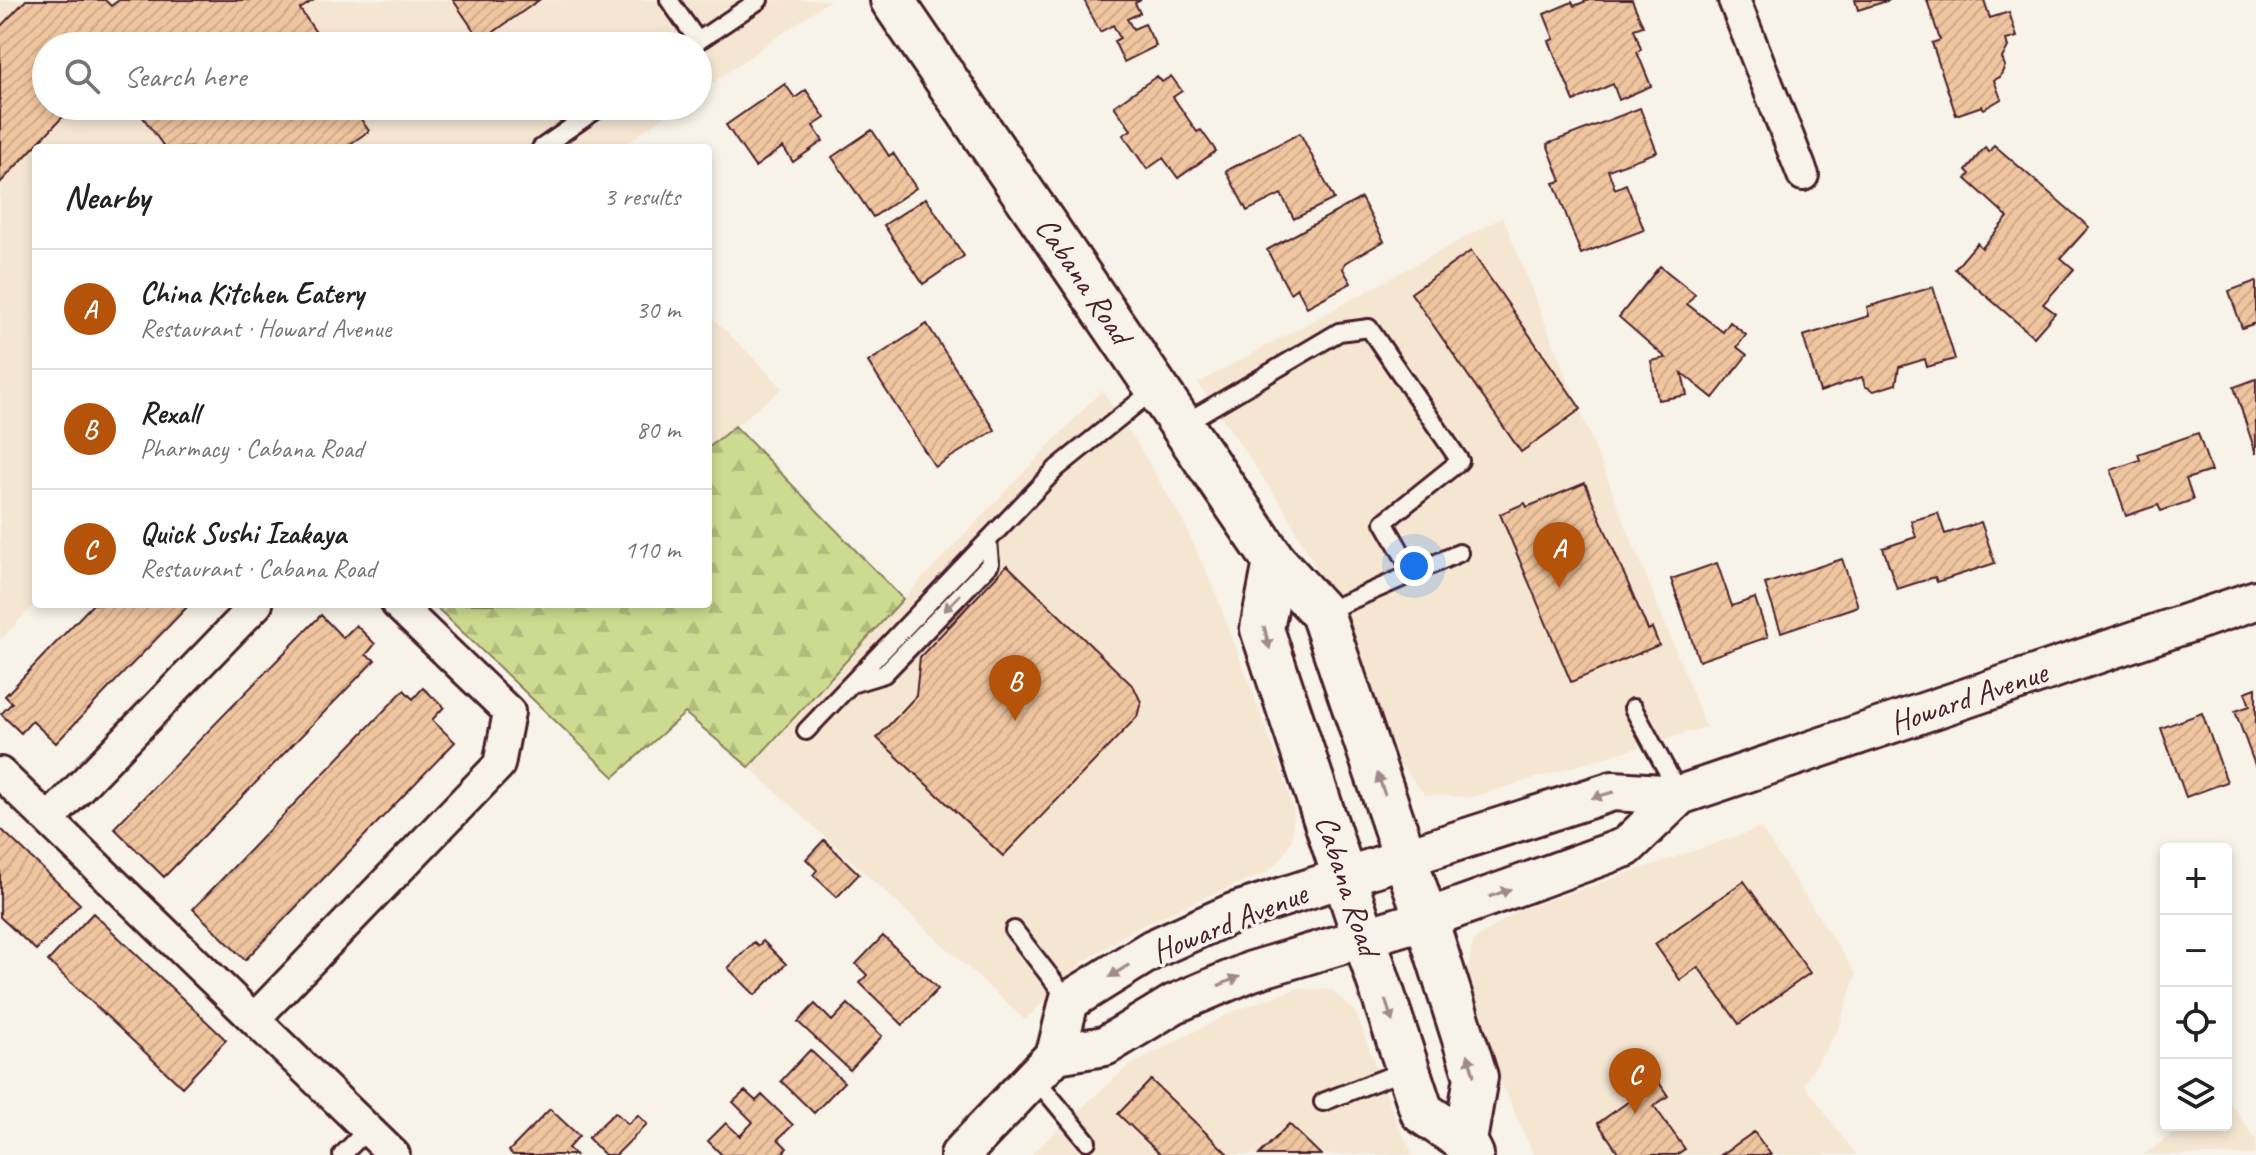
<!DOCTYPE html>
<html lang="en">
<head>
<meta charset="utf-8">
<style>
  body { margin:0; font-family:Caveat,sans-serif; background:#f2f2f2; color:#222 }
  .controls { position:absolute; right:24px; bottom:24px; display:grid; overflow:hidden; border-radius:8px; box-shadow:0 4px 12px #0003 }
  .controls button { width:72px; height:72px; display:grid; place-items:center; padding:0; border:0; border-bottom:2px solid #e0e0e0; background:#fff; color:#222; font:40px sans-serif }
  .you { position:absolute; left:1414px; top:566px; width:28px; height:28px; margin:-20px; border:6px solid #fff; border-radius:50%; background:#1a73e8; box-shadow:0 0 0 12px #1a73e833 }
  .badge { display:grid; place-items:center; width:52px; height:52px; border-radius:50%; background:#b45309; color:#fff; font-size:26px; font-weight:700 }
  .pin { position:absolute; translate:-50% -66px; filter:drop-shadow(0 2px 4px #0008) }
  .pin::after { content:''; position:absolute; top:42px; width:28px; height:24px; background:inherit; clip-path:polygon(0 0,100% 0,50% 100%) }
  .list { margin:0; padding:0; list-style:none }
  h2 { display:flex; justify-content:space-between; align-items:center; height:104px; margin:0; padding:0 32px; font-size:34px }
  h2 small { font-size:26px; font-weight:400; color:#767676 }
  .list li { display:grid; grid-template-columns:52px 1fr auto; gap:24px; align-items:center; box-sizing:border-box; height:120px; padding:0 32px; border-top:2px solid #e0e0e0 }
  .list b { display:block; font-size:30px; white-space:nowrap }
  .list p { margin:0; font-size:26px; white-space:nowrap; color:#767676 }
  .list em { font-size:26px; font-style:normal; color:#767676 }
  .icon { flex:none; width:44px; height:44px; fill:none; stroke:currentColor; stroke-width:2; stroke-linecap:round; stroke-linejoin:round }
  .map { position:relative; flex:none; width:2256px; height:1155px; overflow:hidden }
  .search { position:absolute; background:#fff; box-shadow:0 4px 12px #0003; left:32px; top:32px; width:680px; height:88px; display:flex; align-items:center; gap:20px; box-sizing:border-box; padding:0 28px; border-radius:44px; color:#767676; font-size:30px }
  .panel { position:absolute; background:#fff; box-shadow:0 4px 12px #0003; left:32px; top:144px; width:680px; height:464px; border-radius:8px }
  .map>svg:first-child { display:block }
  .built { fill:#f5e6d2 }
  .forest { fill:url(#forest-firs); stroke:#8b7d5d; stroke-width:2 }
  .building { fill:url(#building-hatch); stroke:#4a1f2b; stroke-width:2 }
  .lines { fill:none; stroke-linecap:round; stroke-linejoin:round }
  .service-casing { stroke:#4a1f2b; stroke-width:22 }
  .minor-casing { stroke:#4a1f2b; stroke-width:36 }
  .tertiary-casing { stroke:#4a1f2b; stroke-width:44 }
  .secondary-casing { stroke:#4a1f2b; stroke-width:48 }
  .service { stroke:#f7f3e8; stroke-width:16 }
  .minor { stroke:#f7f3e8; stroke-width:30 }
  .tertiary { stroke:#f7f3e8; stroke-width:38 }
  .secondary { stroke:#f7f3e8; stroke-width:42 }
  .oneway { fill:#a0898a }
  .labels { text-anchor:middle; stroke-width:7; stroke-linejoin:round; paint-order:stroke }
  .street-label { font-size:32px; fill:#4a1f2b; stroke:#f7f3e8 }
</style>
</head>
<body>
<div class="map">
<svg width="2256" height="1155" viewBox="0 0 2256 1155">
  <defs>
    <pattern id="forest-firs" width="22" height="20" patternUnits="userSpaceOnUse" patternTransform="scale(2)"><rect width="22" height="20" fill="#ccdb8f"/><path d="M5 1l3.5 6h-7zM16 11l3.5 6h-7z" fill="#b1bc7c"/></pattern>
    <pattern id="building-hatch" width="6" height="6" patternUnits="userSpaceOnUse" patternTransform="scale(2)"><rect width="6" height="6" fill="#f0c6a0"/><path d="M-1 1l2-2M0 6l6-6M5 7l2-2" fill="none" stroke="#cfaa8a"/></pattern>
  </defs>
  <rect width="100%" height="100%" fill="#f7f3e8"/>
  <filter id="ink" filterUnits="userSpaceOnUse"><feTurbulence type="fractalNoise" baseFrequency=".0125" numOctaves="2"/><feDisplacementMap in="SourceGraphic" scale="16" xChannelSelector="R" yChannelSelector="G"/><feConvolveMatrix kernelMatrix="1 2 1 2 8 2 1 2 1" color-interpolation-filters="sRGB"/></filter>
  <g filter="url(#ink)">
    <path class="built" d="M0,0H830L698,93V46H46V106H679L620,148H36V603L0,640Z
      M1503,217L1706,727L1472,797L1425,795L1400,764L1350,633L1285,510L1198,383Z
      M708,313L783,388L708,448Z
      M1102,390L1137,443L1184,523L1216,594L1283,774L1294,813L1292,840L1281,859L1266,873L1196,901L1131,931L1082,963L1025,1020L749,767L903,599Z
      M1761,828L1856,974L1838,1030L1804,1084L1856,1155H1534L1493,1065L1467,976L1473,941L1517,911Z
      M1298,988L1332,990L1356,1013L1396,1120L1413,1155L1031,1154L1128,1066L1234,1011Z
      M2226,1097L2256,1140V1155H2143L2186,1125H2226Z"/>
    <path class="forest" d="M735,426L903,599L749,767L685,713L614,777L433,604H708V448Z"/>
    <path class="building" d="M26,0H105L111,6L119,0H314L300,9L321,40L311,46H46V106H73L0,183V27Z
      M453,0H539L481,41Z
      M1084,0H1141L1135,3L1140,13L1127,19L1133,29L1145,24L1156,46L1124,62L1114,41L1120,38L1113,25L1100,32Z
      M1589,0H1632L1643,26L1634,29L1641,49L1637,52L1651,86L1619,100L1613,84L1574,101L1549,41L1554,39L1544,14L1572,2L1574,6Z
      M1855,0H1890L1858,10Z
      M1927,0H1984L1990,18L2009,12L2017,37L2006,40L2008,47L2002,58L2005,66L2000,77L1994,80L2001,99L1984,109L1982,106L1956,115L1932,43L1940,40Z
      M1157,76L1162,82L1171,76L1182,91L1173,97L1197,132L1201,130L1216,151L1178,178L1163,158L1147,169L1123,135L1131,130L1114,106Z
      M785,84L795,98L806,90L825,118L813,126L823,141L793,162L783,147L755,167L726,125Z
      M135,106H352L369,131L344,148H165Z
      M1640,108L1657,152L1608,170L1615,189L1626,184L1644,230L1581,254L1554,183L1561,181L1547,144Z
      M872,130L889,156L893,153L916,188L873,217L832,157Z
      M1300,133L1334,199L1294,219L1281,194L1247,211L1226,171Z
      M1994,145L2089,227L2061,258L2074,269L2043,304L2055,313L2034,337L1955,269L1977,243L1982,248L2008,217L1966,179L1970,174L1966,170L1985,147L1989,152Z
      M926,198L964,256L923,284L884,225Z
      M1361,198L1384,241L1345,263L1343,269L1351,283L1307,307L1297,288L1290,293L1267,250Z
      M1471,251L1581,409L1521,452L1411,293Z
      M1660,266L1695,294L1687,304L1723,332L1730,322L1746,335L1737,347L1747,355L1713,398L1682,373L1687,395L1658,400L1651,361L1666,358L1619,317Z
      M2256,281V323L2242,328L2229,291Z
      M1933,287L1955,359L1927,367L1925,359L1899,367L1896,384L1874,391L1865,386L1862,377L1820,392L1803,336L1869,316L1867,307Z
      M927,324L995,430L935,467L868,362Z
      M2256,379V454L2234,387Z
      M2198,433L2211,471L2186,479L2193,500L2161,511L2158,505L2126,516L2111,470L2140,460L2138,454Z
      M1585,483L1648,630L1652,628L1659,645L1571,682L1500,514L1525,503L1527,507Z
      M1938,513L1945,534L1981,522L1995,563L1937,582L1935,577L1897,589L1883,548L1916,537L1911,521Z
      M1842,559L1858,606L1781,632L1765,584Z
      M1717,563L1732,606L1755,598L1768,637L1699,661L1671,579Z
      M1007,565L1134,687L1141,702L1137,717L1003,856L877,738L916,696L920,657Z
      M952,587L970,604L949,627L931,610Z
      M93,604H190L56,743L32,721L21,733L1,714L12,703L5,696Z
      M321,615L343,638L356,625L375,644L366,655L375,660L164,877L114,828Z
      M423,688L444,707L432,720L455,742L245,960L193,909L404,690L413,699Z
      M2256,688V768L2235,711L2250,706L2245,692Z
      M2202,713L2227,782L2186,797L2161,728Z
      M0,828L80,904L36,950L0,917Z
      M824,840L859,874L837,897L813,875L817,870L806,859Z
      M1744,881L1810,973L1739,1024L1698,967L1680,980L1655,944Z
      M93,913L226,1040L182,1087L48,961Z
      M883,936L938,989L903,1025L860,983L867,975L856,964Z
      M763,941L786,964L755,995L728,968L754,942L758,946Z
      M815,1004L832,1021L848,1004L882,1036L850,1070L798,1022Z
      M810,1050L844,1082L814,1113L781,1081Z
      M1151,1080L1229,1155H1161L1118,1114Z
      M1658,1081L1668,1096L1654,1106L1685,1149L1676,1155H1620L1598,1123Z
      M745,1091L756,1101L762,1095L793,1125L778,1139L787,1148L781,1155H722L708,1141L726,1123L740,1136L753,1122L733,1102Z
      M550,1109L579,1136L568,1148L575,1155H513L509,1151Z
      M615,1112L628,1124L638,1115L647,1124L616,1155H605L588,1138Z
      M1289,1124L1321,1155H1259Z
      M1754,1132L1771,1155H1721Z"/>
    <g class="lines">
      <g class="service-casing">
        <path id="service" d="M669,0L698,41L759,0
          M541,148L602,106
          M1183,424L1339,332L1369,328L1460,461L1384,522L1413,573
          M1322,613L1459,553
          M851,684L884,674L990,564L988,540
          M1633,708L1679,793
          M806,731L1057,468L1156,388
          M1014,930L1069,1001
          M1034,1077L1087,1141
          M1323,1102L1408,1069
          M342,1155L368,1129"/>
      </g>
      <g class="minor-casing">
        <path id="minor" d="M1734,0L1803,175
          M0,773L394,1155
          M49,819L257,604
          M255,1018L499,765L509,712L397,604"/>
      </g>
      <g class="tertiary-casing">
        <path id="tertiary" d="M1056,1054L1105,1046L1174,1004L1252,971L1426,919L1626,847L1680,795
          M960,1155L1056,1054L1069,1001L1153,949L1233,913L1613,791L1680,795L2256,600"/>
      </g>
      <g class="secondary-casing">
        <path id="secondary" d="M892,0L1275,562L1322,613L1426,919L1476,1077L1465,1141
          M1275,562L1262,629L1422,1112L1465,1141L1472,1155"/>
      </g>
      <use href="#service" class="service"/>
      <use href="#minor" class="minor"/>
      <use href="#tertiary" class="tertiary"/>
      <use href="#secondary" class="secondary"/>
    </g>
    <defs><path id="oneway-solid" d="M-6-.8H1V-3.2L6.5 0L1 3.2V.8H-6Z" transform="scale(2)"/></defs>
    <g class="oneway">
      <use href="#oneway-solid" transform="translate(952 603) rotate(134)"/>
      <use href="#oneway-solid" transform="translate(1267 638) rotate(76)"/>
      <use href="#oneway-solid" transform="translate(1381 784) rotate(-109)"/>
      <use href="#oneway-solid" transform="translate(1603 795) rotate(164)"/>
      <use href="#oneway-solid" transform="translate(1500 893) rotate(-20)"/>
      <use href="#oneway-solid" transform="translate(1119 971) rotate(148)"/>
      <use href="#oneway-solid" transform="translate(1229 981) rotate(-23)"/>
      <use href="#oneway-solid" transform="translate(1389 1011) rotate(72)"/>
      <use href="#oneway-solid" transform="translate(1471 1065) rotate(-106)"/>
    </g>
  </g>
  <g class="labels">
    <g class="street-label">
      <text transform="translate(1084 280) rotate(56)" y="11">Cabana Road</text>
      <text transform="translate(1968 697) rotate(-19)" y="11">Howard Avenue</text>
      <text transform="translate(1348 885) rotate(72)" y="11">Cabana Road</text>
      <text transform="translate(1229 922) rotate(-22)" y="11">Howard Avenue</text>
    </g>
  </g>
</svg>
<div class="controls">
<button>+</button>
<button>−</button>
<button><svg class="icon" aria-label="locate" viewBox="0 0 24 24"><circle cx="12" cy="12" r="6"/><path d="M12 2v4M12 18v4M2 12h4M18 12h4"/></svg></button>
<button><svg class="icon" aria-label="layers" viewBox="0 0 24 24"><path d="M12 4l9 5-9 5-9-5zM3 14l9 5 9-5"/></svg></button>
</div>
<div class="you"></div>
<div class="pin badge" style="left:1559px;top:588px">A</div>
<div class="pin badge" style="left:1015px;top:721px">B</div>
<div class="pin badge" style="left:1635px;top:1114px">C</div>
<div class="search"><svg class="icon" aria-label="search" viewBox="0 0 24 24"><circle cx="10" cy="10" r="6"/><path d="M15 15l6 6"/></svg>Search here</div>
<section class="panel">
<h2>Nearby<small>3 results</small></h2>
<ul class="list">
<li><span class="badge">A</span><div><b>China Kitchen Eatery</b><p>Restaurant · Howard Avenue</p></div><em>30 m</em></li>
<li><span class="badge">B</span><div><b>Rexall</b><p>Pharmacy · Cabana Road</p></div><em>80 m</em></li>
<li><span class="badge">C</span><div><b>Quick Sushi Izakaya</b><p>Restaurant · Cabana Road</p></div><em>110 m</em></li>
</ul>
</section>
</div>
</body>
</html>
